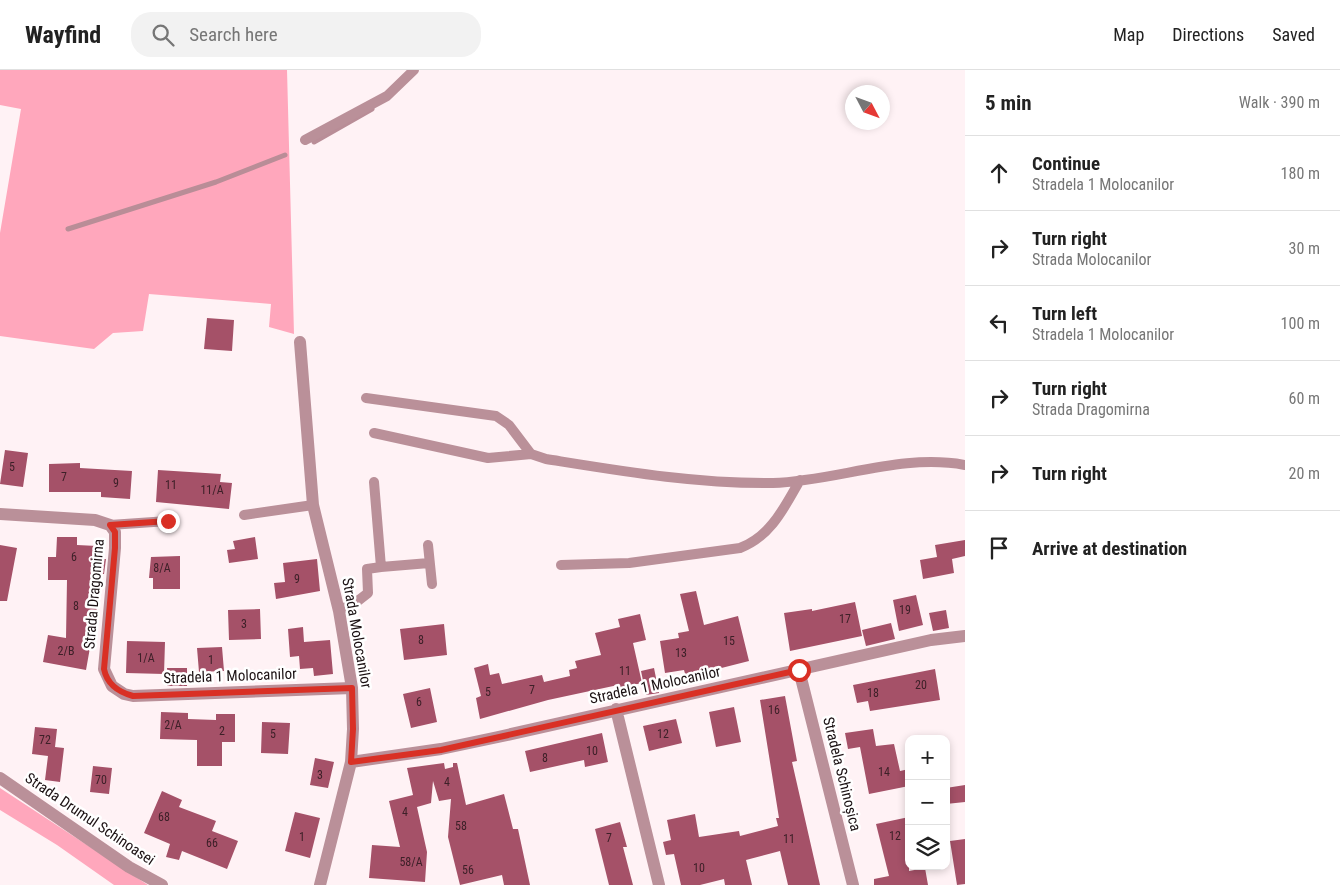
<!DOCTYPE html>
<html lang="en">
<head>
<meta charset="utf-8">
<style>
  body { margin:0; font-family:"Roboto Condensed",sans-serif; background:#f2f2f2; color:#222 }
  .controls { position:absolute; right:15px; bottom:15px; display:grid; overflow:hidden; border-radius:10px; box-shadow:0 2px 8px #0003 }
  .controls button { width:45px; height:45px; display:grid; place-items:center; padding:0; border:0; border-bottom:1px solid #e0e0e0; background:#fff; color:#222; font:25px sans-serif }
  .compass { position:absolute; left:845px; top:15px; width:45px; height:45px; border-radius:50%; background:#fff; box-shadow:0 2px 8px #0003; rotate:131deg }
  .stop { position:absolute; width:15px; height:15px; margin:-11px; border:4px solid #d93025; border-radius:50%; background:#fff }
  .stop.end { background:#d93025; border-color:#fff; box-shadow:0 1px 5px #0008 }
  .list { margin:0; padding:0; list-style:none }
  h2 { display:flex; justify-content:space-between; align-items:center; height:65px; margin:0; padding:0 20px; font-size:21px }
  h2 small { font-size:16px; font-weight:400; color:#767676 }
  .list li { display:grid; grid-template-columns:32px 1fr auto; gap:15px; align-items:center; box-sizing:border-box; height:75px; padding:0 20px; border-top:1px solid #e0e0e0 }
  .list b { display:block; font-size:19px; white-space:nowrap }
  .list p { margin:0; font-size:16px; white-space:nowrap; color:#767676 }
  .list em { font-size:16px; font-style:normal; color:#767676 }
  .icon { flex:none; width:28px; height:28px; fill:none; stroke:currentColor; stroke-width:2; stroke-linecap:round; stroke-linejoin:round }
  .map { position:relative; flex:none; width:965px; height:815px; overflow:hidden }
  header { display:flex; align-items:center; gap:30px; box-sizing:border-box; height:70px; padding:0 25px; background:#fff; border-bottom:1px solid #e0e0e0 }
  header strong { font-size:24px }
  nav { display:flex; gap:28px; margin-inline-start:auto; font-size:18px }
  .search { width:350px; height:45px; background:#f2f2f2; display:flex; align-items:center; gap:12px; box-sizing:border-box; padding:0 18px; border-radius:20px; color:#767676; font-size:19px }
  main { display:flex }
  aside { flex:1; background:#fff }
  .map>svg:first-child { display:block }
  .green { fill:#ffa7bc }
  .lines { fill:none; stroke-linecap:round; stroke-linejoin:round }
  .stream { stroke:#b98d97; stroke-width:5 }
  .building { fill:#a55168 }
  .service { stroke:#ba9099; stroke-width:10 }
  .minor { stroke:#ba9099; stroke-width:12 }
  .tertiary { stroke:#ba9099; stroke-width:12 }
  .route { stroke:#d93025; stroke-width:6 }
  .labels { text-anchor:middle; stroke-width:5; stroke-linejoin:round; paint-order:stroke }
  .number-label { font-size:12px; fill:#3d2028 }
  .street-label { font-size:15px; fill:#1a1012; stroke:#fff }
</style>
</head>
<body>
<header>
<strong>Wayfind</strong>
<div class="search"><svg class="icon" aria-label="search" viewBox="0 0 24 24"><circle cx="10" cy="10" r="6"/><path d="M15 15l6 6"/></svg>Search here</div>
<nav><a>Map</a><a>Directions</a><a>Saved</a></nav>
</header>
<main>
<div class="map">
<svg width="965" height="815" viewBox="0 0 965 815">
  <rect width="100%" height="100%" fill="#fff2f5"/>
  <path class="green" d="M0,0H287L294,264L269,257L271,234L149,224L143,261L113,263L94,279L0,266V163L21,39L0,35Z
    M0,718L148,815H114L57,775L0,740Z"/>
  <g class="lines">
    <path class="stream" d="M314,72L372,39
      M68,159L216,112L285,85"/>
  </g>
  <path class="building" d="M207,248L234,250L232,281L204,279Z
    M5,380L28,383L23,417L0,414Z
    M80,393V398L132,401L130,429L101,427V422H49V394Z
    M158,400L221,404L220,412L232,413L229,439L156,432Z
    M57,467H77V475L97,476V489H106L104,504H98L96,555H94L86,600L43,592L48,565L66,568L67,510H48V487H56Z
    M255,467L258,489L229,493L227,480L235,479L233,471Z
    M965,470V486L952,489L954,503L923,509L920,490L937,487L935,475Z
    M0,475L17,478L7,531H0Z
    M180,486V519H153V508H149L151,487Z
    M317,489L320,521L276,529L274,513L285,512L283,493Z
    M696,521L704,555L738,546L749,591L686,607L684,600L665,603L660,571L679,568L678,563L689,561L680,524Z
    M916,525L923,555L899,561L893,530Z
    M855,532L862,566L790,581L784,543L812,539V541Z
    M260,539L261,569L229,570L228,540Z
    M946,540L949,558L933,561L929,543Z
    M640,544L646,570L633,573L642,613L619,618L618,615L548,630L480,649L476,628L481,626L474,598L488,594L490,605L499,603L502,614L542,605L544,612L570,606L569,600L577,598L575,591L601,585L595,563L620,557L618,549Z
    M891,553L895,569L866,576L862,560Z
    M444,554L447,585L404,590L400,559Z
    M303,557L304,572L330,570L333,604L314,606L313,598L300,599L299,586L290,587L288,559Z
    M127,571L165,572L164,604L126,603Z
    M222,577L224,601L199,602L197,578Z
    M167,598H187V616H167Z
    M654,598L659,623L646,625L641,601Z
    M935,599L940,630L870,641L868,631L857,633L853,615Z
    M430,618L437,652L411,658L403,624Z
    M785,626L797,691L792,692L820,815H788L780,781L746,790L752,815H725L724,809L700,815H681L674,784L666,785L663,772L671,770L667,750L695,744L699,767L739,761L740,766L778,756L776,748H779L760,630Z
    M734,637L741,672L716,677L709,642Z
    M161,642L188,643V649L216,650V644H235V672H222V696H197V670L160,669Z
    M676,649L682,673L649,681L643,656Z
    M262,652L290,653L288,684L261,683Z
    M35,657L57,659L55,677L64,678L60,712L45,710L48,686L32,684Z
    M873,659L876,676L894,674L900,701L909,699V716L869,724L860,677L848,679L845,663Z
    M602,663L608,692L585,697L584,690L530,702L525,681Z
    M315,688L334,692L328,718L310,715Z
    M444,693L445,699L453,697V693H457L466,735L504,724L513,759H518L530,815H504L502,805L460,815L448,767L451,729L439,731L433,711L431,733L417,737L427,782L425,812L369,808L372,775L400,777L389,731L413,725L407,698Z
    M93,696L112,698L109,724L90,722Z
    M965,715V732L946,734V718Z
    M162,721L182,730L179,737L216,751L212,761L238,771L227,799L182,781L179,790L166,787L170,774L144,763Z
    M295,742L320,748L310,788L285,781Z
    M909,747V801L925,798L928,815H874V809L889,806L876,754Z
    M620,752L627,777H623L633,815H609L595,759Z
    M965,769V814L957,815L950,771Z"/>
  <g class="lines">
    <path class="service" d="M305,70L387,26L414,0
      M366,328L496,346L509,355L531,384L546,389C621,401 696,414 773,413C837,411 901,383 965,395
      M374,363L488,388L531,384
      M244,445L313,435
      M110,455L168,451
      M428,475L432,514
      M561,495L629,493L740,478C771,466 784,438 800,410
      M381,497L429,493
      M339,541L359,530L368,523L367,499L381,497L374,412"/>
    <path class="minor" d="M300,272L313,435L339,541L352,618L353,659L351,692L320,815
      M0,444L95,450L110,455L115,462V478L104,599L112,616L124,624L133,626L352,618
      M799,600L853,815
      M616,639L659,815
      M351,692L441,679L498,667L931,570L965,566"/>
    <path class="tertiary" d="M0,708L129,797L162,815"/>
  </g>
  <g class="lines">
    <path class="route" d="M168,451L110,455L115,462V478L104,599C107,614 118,622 133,626L352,618L353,659L351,692L441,680L799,600"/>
  </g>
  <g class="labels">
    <g class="number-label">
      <text x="12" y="401">5</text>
      <text x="64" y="411">7</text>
      <text x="116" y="417">9</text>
      <text x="171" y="419">11</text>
      <text x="212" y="424">11/A</text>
      <text x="74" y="491">6</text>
      <text x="162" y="502">8/A</text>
      <text x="297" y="513">9</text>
      <text x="76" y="540">8</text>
      <text x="905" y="544">19</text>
      <text x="845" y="553">17</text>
      <text x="244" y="558">3</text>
      <text x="421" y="574">8</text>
      <text x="729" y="575">15</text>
      <text x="66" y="585">2/B</text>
      <text x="681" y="587">13</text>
      <text x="146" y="592">1/A</text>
      <text x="211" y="594">1</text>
      <text x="625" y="605">11</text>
      <text x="921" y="619">20</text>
      <text x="532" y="624">7</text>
      <text x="488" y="626">5</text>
      <text x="873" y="627">18</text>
      <text x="419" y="636">6</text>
      <text x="774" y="644">16</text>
      <text x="173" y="659">2/A</text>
      <text x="222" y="665">2</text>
      <text x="273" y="668">5</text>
      <text x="663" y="668">12</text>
      <text x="45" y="674">72</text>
      <text x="592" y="685">10</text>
      <text x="545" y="692">8</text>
      <text x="884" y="706">14</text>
      <text x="320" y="709">3</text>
      <text x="101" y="714">70</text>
      <text x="447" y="716">4</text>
      <text x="405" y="746">4</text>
      <text x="164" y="751">68</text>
      <text x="461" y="760">58</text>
      <text x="895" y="770">12</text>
      <text x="302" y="771">1</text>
      <text x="609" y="772">7</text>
      <text x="789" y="773">11</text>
      <text x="212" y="777">66</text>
      <text x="411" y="796">58/A</text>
      <text x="699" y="802">10</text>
      <text x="468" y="804">56</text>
    </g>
    <g class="street-label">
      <text transform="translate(94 524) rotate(-85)" y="5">Strada Dragomirna</text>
      <text transform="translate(357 563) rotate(80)" y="5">Strada Molocanilor</text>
      <text transform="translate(230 606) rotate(-2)" y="5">Stradela 1 Molocanilor</text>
      <text transform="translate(655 615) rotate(-12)" y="5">Stradela 1 Molocanilor</text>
      <text transform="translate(842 704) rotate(76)" y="5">Stradela Schinoșica</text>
      <text transform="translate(90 749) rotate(34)" y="5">Strada Drumul Schinoasei</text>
    </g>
  </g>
</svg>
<div class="controls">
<button>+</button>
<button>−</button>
<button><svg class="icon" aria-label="layers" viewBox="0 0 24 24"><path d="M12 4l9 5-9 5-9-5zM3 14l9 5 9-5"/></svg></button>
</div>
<svg class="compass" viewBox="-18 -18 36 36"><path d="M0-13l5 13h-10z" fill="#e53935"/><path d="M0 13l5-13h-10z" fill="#767676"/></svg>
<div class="stop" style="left:799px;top:600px"></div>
<div class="stop end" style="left:168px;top:451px"></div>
</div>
<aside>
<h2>5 min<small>Walk · 390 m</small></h2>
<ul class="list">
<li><svg class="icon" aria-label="ahead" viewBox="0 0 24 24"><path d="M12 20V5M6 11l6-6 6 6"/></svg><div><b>Continue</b><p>Stradela 1 Molocanilor</p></div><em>180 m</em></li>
<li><svg class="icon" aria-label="right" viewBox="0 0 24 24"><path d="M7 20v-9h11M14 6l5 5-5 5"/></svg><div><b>Turn right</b><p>Strada Molocanilor</p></div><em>30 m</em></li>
<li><svg class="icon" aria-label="left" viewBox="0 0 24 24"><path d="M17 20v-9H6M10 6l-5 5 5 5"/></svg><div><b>Turn left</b><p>Stradela 1 Molocanilor</p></div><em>100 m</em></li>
<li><svg class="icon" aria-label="right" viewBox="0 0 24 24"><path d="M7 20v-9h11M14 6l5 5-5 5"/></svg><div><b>Turn right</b><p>Strada Dragomirna</p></div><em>60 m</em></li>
<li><svg class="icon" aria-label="right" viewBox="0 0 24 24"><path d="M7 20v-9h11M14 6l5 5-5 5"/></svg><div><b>Turn right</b></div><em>20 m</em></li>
<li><svg class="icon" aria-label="arrive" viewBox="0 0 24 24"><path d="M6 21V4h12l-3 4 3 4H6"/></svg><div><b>Arrive at destination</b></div></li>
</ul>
</aside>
</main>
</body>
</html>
